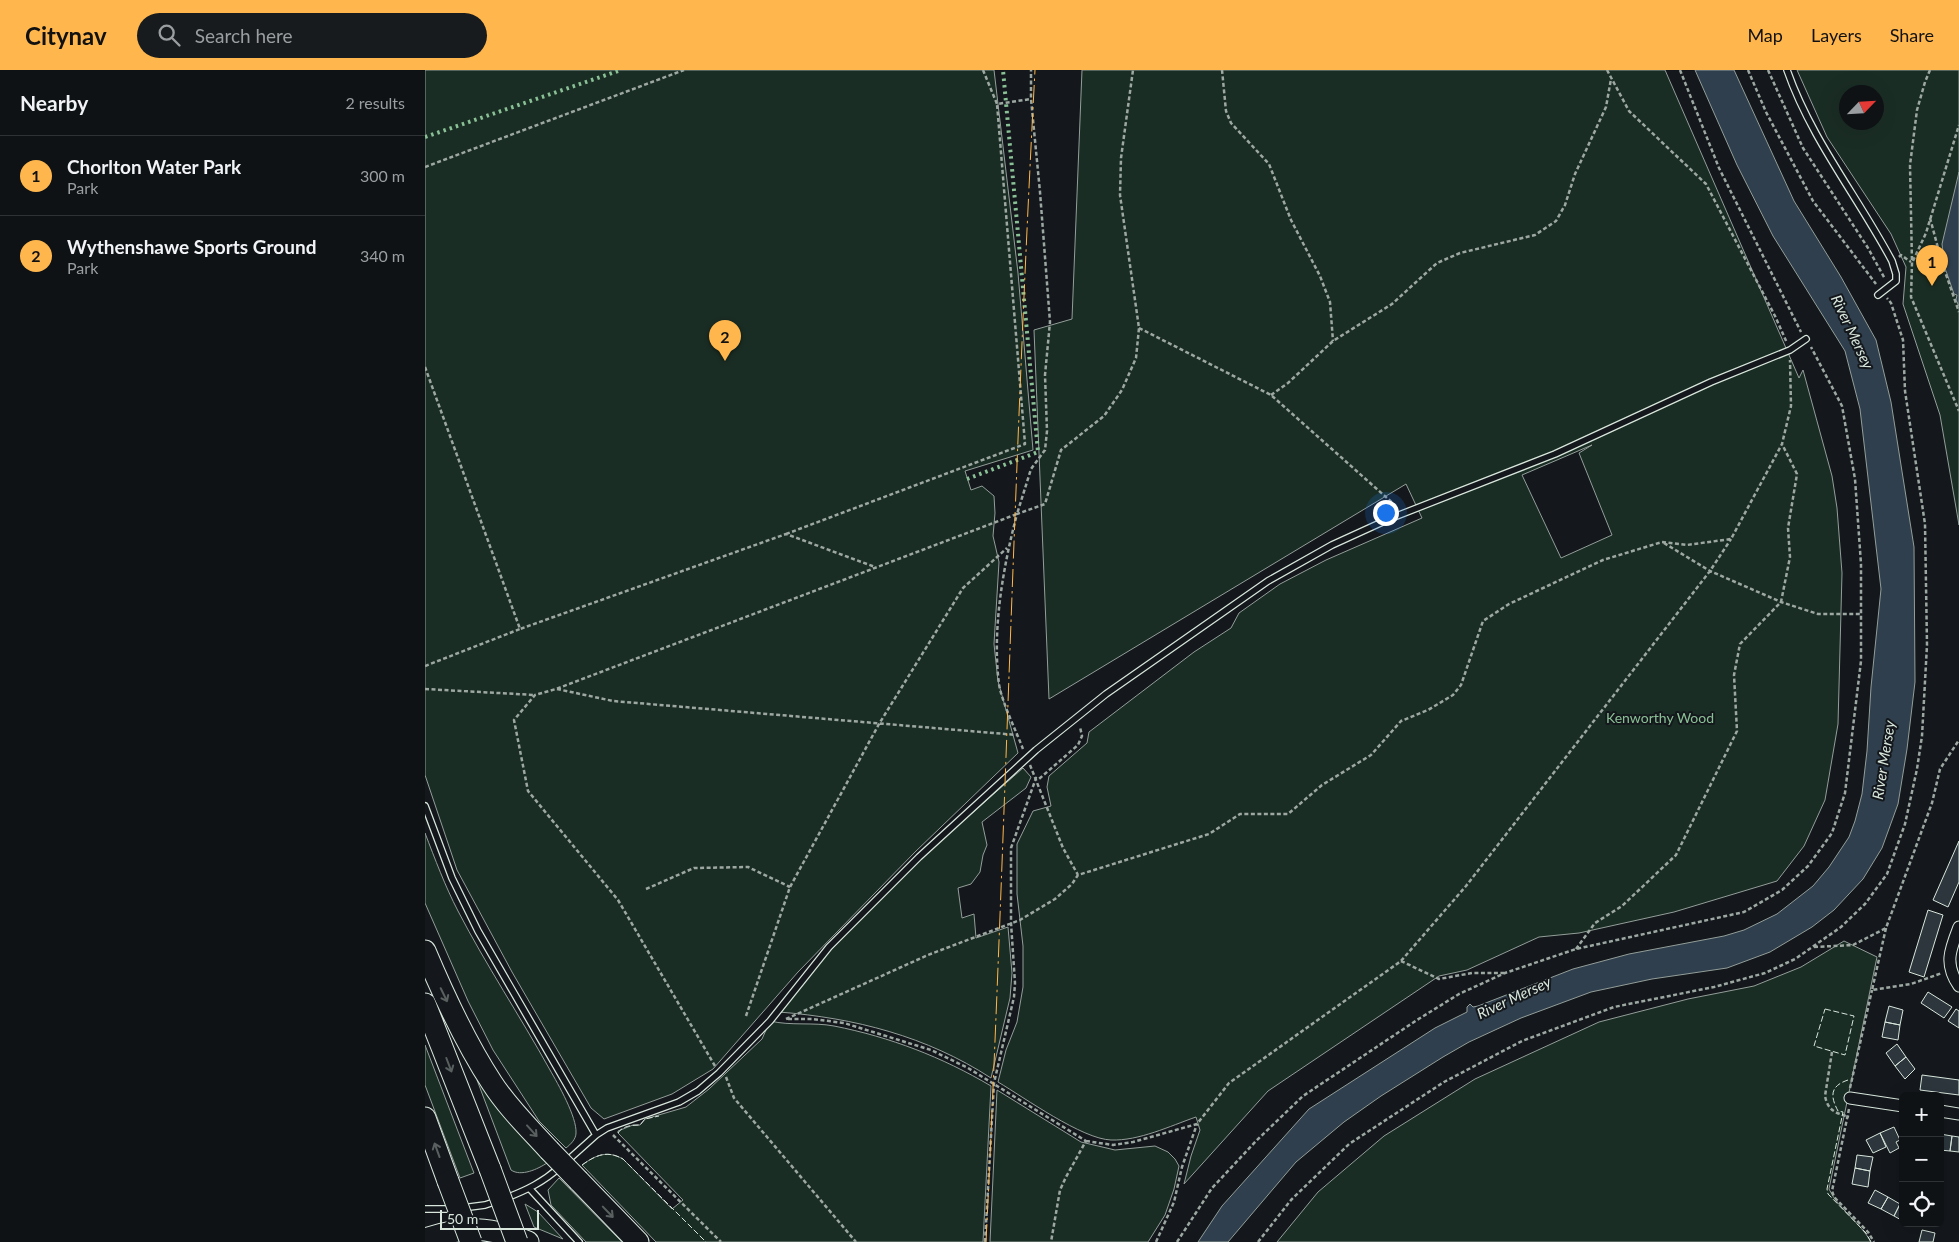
<!DOCTYPE html>
<html lang="en">
<head>
<meta charset="utf-8">
<style>
  body { margin:0; font-family:Lato,sans-serif; background:#181b1e; color:#f1f3f6 }
  .controls { position:absolute; right:15px; bottom:15px; display:grid; overflow:hidden; border-radius:8px; box-shadow:0 5px 20px #0002 }
  .controls button { width:45px; height:45px; display:grid; place-items:center; padding:0; border:0; border-bottom:1px solid #2f3234; background:#0f1215; color:#f1f3f6; font:25px sans-serif }
  .compass { position:absolute; left:1414px; top:15px; width:45px; height:45px; border-radius:50%; background:#0f1215; box-shadow:0 5px 20px #0002; rotate:65deg }
  .scale { position:absolute; left:15px; bottom:12px; width:99px; box-sizing:border-box; padding-left:5px; border:2px solid #d8e6dc; border-top:0; font-size:14px; line-height:18px; white-space:nowrap; color:#d8e6dc; -webkit-text-stroke:4px #14181c; paint-order:stroke }
  .you { position:absolute; left:960px; top:442px; width:18px; height:18px; margin:-12px; border:4px solid #fff; border-radius:50%; background:#1a73e8; box-shadow:0 0 0 8px #1a73e833 }
  .badge { display:grid; place-items:center; width:32px; height:32px; border-radius:50%; background:#ffb74d; color:#111; font-size:16px; font-weight:700 }
  .pin { position:absolute; translate:-50% -41px; filter:drop-shadow(0 1px 2px #0008) }
  .pin::after { content:''; position:absolute; top:26px; width:18px; height:15px; background:inherit; clip-path:polygon(0 0,100% 0,50% 100%) }
  .list { margin:0; padding:0; list-style:none }
  h2 { display:flex; justify-content:space-between; align-items:center; height:65px; margin:0; padding:0 20px; font-size:21px }
  h2 small { font-size:16px; font-weight:400; color:#9b9ea0 }
  .list li { display:grid; grid-template-columns:32px 1fr auto; gap:15px; align-items:center; box-sizing:border-box; height:80px; padding:0 20px; border-top:1px solid #2f3234 }
  .list b { display:block; font-size:19px; white-space:nowrap }
  .list p { margin:0; font-size:16px; white-space:nowrap; color:#9b9ea0 }
  .list em { font-size:16px; font-style:normal; color:#9b9ea0 }
  .icon { flex:none; width:28px; height:28px; fill:none; stroke:currentColor; stroke-width:2; stroke-linecap:round; stroke-linejoin:round }
  .map { position:relative; flex:none; width:1534px; height:1172px; overflow:hidden }
  header { display:flex; align-items:center; gap:30px; box-sizing:border-box; height:70px; padding:0 25px; background:#ffb74d; color:#111 }
  header strong { font-size:24px }
  nav { display:flex; gap:28px; margin-inline-start:auto; font-size:18px }
  .search { width:350px; height:45px; background:#181b1e; display:flex; align-items:center; gap:12px; box-sizing:border-box; padding:0 18px; border-radius:28px; color:#9b9ea0; font-size:19px }
  main { display:flex }
  aside { flex:1; background:#0f1215 }
  .map>svg:first-child { display:block }
  .green { fill:#1a2d24; stroke:#939e99; fill-rule:evenodd }
  .water { fill:#2f3f4d; stroke:#939e99 }
  .building { fill:#2c363c; stroke:#d8e6dc }
  .lines { fill:none; stroke-linecap:round; stroke-linejoin:round }
  .lane-casing { stroke:#d8e6dc; stroke-width:8 }
  .street-casing { stroke:#d8e6dc; stroke-width:13 }
  .highway-casing { stroke:#d8e6dc; stroke-width:23 }
  .path { stroke:#9da8a2; stroke-width:2.5; stroke-dasharray:4 2.5; stroke-linecap:butt }
  .lane { stroke:#14181c; stroke-width:5.5 }
  .street { stroke:#14181c; stroke-width:11 }
  .highway { stroke:#14181c; stroke-width:21 }
  .highway-bridge-casing { stroke:#d8e6dc; stroke-width:23; stroke-linecap:butt }
  .highway-bridge { stroke:#14181c; stroke-width:21 }
  .hedge { stroke:#8ac095; stroke-width:4; stroke-dasharray:2.5 4; stroke-linecap:butt }
  .fence { stroke:#d8e6dc; stroke-width:1; stroke-dasharray:6 2.5; stroke-linecap:butt }
  .power { stroke:#ffb74d; stroke-width:1; stroke-dasharray:18 4 2.5 4; stroke-linecap:butt }
  .oneway { stroke:#59605f }
  .labels { text-anchor:middle; stroke-width:4; stroke-linejoin:round; paint-order:stroke }
  .park-label { font-size:14px; fill:#8ac095; stroke:#14181c }
  .water-label { font-size:15px; font-style:italic; fill:#d8e6dc; stroke:#14181c }
</style>
</head>
<body>
<header>
<strong>Citynav</strong>
<div class="search"><svg class="icon" aria-label="search" viewBox="0 0 24 24"><circle cx="10" cy="10" r="6"/><path d="M15 15l6 6"/></svg>Search here</div>
<nav><a>Map</a><a>Layers</a><a>Share</a></nav>
</header>
<main>
<aside>
<h2>Nearby<small>2 results</small></h2>
<ul class="list">
<li><span class="badge">1</span><div><b>Chorlton Water Park</b><p>Park</p></div><em>300 m</em></li>
<li><span class="badge">2</span><div><b>Wythenshawe Sports Ground</b><p>Park</p></div><em>340 m</em></li>
</ul>
</aside>
<div class="map">
<svg width="1534" height="1172" viewBox="0 0 1534 1172">
  <rect width="100%" height="100%" fill="#14181c"/>
  <path class="green" d="M0,0H569L593,203L608,380L540,401L546,420L557,416L569,426L570,443L568,466L574,492L569,574L573,611L593,683L490,782L373,902L288,999L247,1024L179,1049L166,1038L87,902L32,800L0,705Z
    M657,0H1240L1374,308L1378,300L1407,406L1412,438L1417,503L1413,654L1400,730L1379,776L1352,811L1249,842L1154,863L1114,867L1042,900L1014,906L843,1021L759,1114L766,1086L775,1060L771,1047C745,1056 714,1071 686,1070C657,1069 600,1028 573,1012L581,980L592,952L598,917V876L592,824V774L608,741L626,736L622,717L624,706L662,673L664,662L769,582L806,558L814,543L855,514L901,490L997,448L981,414L624,629L609,260L647,249ZM1167,375L1154,383L1187,465L1136,488L1097,405Z
    M1372,0H1534V455L1515,345L1478,234L1481,197L1466,164L1402,67ZM1422,22H1452V52H1422Z
    M598,698L606,707L601,718L557,752L562,775L558,785L555,802L546,814L533,818L537,848L549,844L551,868L583,857L587,903L585,928L566,1008C501,966 430,948 354,942L388,899L460,823L511,775Z
    M0,763C10,789 20,816 33,841C61,895 95,946 125,1000C133,1014 152,1047 151,1063C151,1069 146,1074 141,1078L114,1051L68,980L43,931L0,833Z
    M1419,871L1452,887L1404,1119C1414,1140 1435,1152 1446,1172H852L893,1122L959,1066L1050,1009L1174,952L1263,929L1329,916L1376,897Z
    M345,951C366,956 388,952 409,956C465,967 517,987 566,1016L558,1172H231L157,1095C171,1085 182,1080 198,1089L247,1139L258,1130L193,1063V1061L208,1055H215L220,1049L261,1037L284,1019L337,969Z
    M0,975L47,1098L49,1103L35,1108L0,1015Z
    M52,1010L54,1011L122,1093C113,1099 96,1107 86,1100Z
    M572,1020L656,1072L690,1080L730,1076L743,1082L750,1089L754,1096L749,1119L740,1145L723,1172H565Z
    M134,1108L197,1172H161L126,1135L123,1120Z
    M100,1134L113,1142L138,1169L109,1157Z"/>
  <path class="water" d="M1270,0H1309L1369,131L1416,207L1451,270L1466,332L1489,477L1490,612L1482,679L1473,734L1457,778L1438,809L1409,840L1387,857L1345,882L1302,898L1227,909L1166,922L1096,948L1044,972L1018,987L956,1026L919,1052L871,1092L803,1172H773L797,1136L884,1039L1010,958L1042,942V937L1045,934L1048,937L1053,936L1148,899L1204,884L1299,866L1319,860L1352,844L1388,816L1404,797L1424,767L1430,751L1437,724L1442,681L1446,617L1456,519L1435,339L1420,281L1348,166L1312,95Z
    M1534,102V236L1531,230L1532,225L1529,224L1520,198L1517,174Z"/>
  <path class="building" d="M1534,771V812L1523,837L1508,830Z
    M1503,840L1518,845L1499,907L1484,902Z
    M1503,922L1527,937L1519,948L1496,933Z
    M1464,936L1478,940L1475,955L1460,952Z
    M1531,939L1534,941V958L1523,951Z
    M1460,952L1475,955L1473,970L1457,967Z
    M1472,974L1481,987L1470,996L1461,983Z
    M1481,987L1490,999L1480,1009L1470,996Z
    M1497,1005L1534,1010V1025L1495,1020Z
    M1469,1057L1475,1070L1471,1072L1474,1078L1465,1083L1455,1063Z
    M1455,1063L1461,1077L1448,1083L1441,1070Z
    M1515,1064L1527,1066L1525,1081L1515,1080Z
    M1527,1066L1534,1067V1082L1525,1081Z
    M1432,1085L1448,1087L1445,1101L1430,1098Z
    M1430,1098L1445,1101L1443,1117L1427,1114Z
    M1450,1120L1463,1127L1456,1139L1443,1133Z
    M1463,1127L1475,1134L1469,1146L1456,1139Z
    M1475,1134L1478,1135V1151L1469,1146Z
    M1497,1160L1510,1163L1508,1172H1494Z"/>
  <g class="lines">
    <g class="lane-casing">
      <path id="lane" d="M1362,0C1386,69 1433,127 1467,191L1471,204V211L1453,225
        M0,736L27,808L53,861L171,1065
        M142,1091L171,1065L182,1058L254,1032L273,1021L294,1003L345,951L404,877L494,787L611,680L681,624L843,511L907,475L964,449L1130,384L1286,312L1365,280L1381,269
        M105,1119L154,1172
        M81,1128C102,1120 118,1112 135,1097
        M37,1138L60,1135L72,1131
        M0,1139H28"/>
    </g>
    <g class="street-casing">
      <path id="street" d="M1534,857C1525,880 1519,894 1534,916
        M1425,1028L1478,1036
        M1515,1041L1534,1044"/>
    </g>
    <g class="highway-casing">
      <path id="highway" d="M0,881C19,926 40,972 67,1013C83,1038 105,1059 124,1080
        M0,934L65,1099
        M0,1048L23,1111
        M154,1111L213,1172
        M0,1169C41,1156 63,1156 103,1172"/>
    </g>
    <path class="path" d="M558,0L572,34L606,29
      M797,0L801,41L806,53L844,94L866,150L895,206L905,232L908,271
      M1182,0L1204,41L1281,114L1350,246L1362,273
      M1255,0L1294,98L1376,262
      M1323,0L1341,42L1388,131L1451,214
      M1343,0L1378,78L1443,178L1460,209
      M1505,0L1500,12L1492,40L1485,95L1487,193L1486,227L1534,341
      M0,97L259,0
      M1505,148L1517,193L1534,242
      M1474,187L1476,185L1486,192
      M1488,191L1501,163L1534,55
      M714,258L846,325L971,436
      M0,297L95,559L361,464L450,497
      M846,325L863,313L908,271L967,234L1012,193L1035,183L1110,165L1131,151L1140,135L1150,104L1181,37L1186,9
      M361,464L600,374L572,34
      M1239,473L1285,501L1356,532L1393,544H1436
      M0,596L95,559
      M0,619L110,625
      M132,619L188,631L592,665
      M598,679C592,663 576,630 574,614C567,560 578,497 592,444L620,434L636,380L679,346L697,320L711,288L714,258L695,125L696,88L708,0
      M605,695L638,778L653,805
      M221,819L269,798L323,797L365,817
      M1461,858L1447,920L1486,914L1517,903
      M1389,877L1428,875L1461,858L1507,733L1515,699L1534,670
      M1151,879L1170,853L1197,836L1251,785L1312,661L1309,605L1315,574L1356,532L1365,487L1363,458L1372,404L1357,374
      M976,891L1014,909L1047,903H1079
      M321,946L365,817L454,654L538,518L582,478
      M361,949L503,885L595,850L630,829L647,814L653,805L784,764L815,744H863L897,715L946,685L976,651L1003,640L1028,625L1036,615L1058,551L1084,534L1178,490L1237,472L1262,475L1306,469L1357,374L1366,336L1365,290
      M363,949H387L419,953L506,980L543,998L661,1071L641,1107L635,1120L626,1172
      M1407,982L1400,1026C1403,1041 1411,1043 1424,1047
      M290,996L193,830L103,721L89,650L110,625L131,619L592,444L606,399L620,380L622,361L620,305L625,252L615,122L606,29V0
      M301,1007L309,1028L431,1172
      M1425,1018L1447,920
      M1424,1039L1407,1121L1409,1127L1443,1162L1449,1172
      M188,1065L296,1172
      M661,1071L688,1075L708,1072L772,1054L804,1013L976,891L1041,816L1285,501L1306,469
      M560,1172L569,1013L589,927L590,913L586,853V778L611,708L614,709L653,675L657,666L655,657
      M731,1172L749,1132L757,1097L772,1054
      M752,1172L787,1118L831,1071L878,1026L992,950L1034,924L1080,903L1151,879L1319,842L1357,820L1383,796L1407,763L1420,723L1436,591V494L1430,409L1417,336L1386,277
      M833,1172L866,1130L924,1074L1019,1012L1097,971L1189,937L1289,917L1340,903L1370,889L1416,857L1440,834L1462,804L1480,754L1492,699L1497,666L1502,575L1500,454L1480,321L1478,270L1466,233L1462,228"/>
    <use href="#lane" class="lane"/>
    <use href="#street" class="street"/>
    <use href="#highway" class="highway"/>
    <g class="highway-bridge-casing">
      <path id="highway-bridge" d="M124,1080L154,1111
        M65,1099L92,1172
        M23,1111L46,1172"/>
    </g>
    <use href="#highway-bridge" class="highway-bridge"/>
    <path class="hedge" d="M0,67L196,0
      M542,409L613,382L578,0"/>
    <path class="fence" d="M1400,939L1429,946L1420,985L1389,976Z
      M1423,1010C1405,1016 1405,1026 1413,1041L1418,1042L1402,1119L1403,1124L1441,1163L1446,1172
      M193,1063C197,1056 207,1055 215,1055L220,1049L234,1046
      M157,1095C171,1085 182,1080 198,1089L281,1172"/>
    <path class="power" d="M561,1172C580,781 589,390 610,0"/>
  </g>
  <defs><path id="oneway-shaft" d="M-6 0H5M1.5-3L5.5 0L1.5 3" fill="none" stroke-width="1.6" stroke-linecap="round" stroke-linejoin="round" transform="scale(1.25)"/></defs>
  <g class="oneway">
    <use href="#oneway-shaft" transform="translate(19 925) rotate(64)"/>
    <use href="#oneway-shaft" transform="translate(24 995) rotate(69)"/>
    <use href="#oneway-shaft" transform="translate(107 1061) rotate(48)"/>
    <use href="#oneway-shaft" transform="translate(12 1080) rotate(-110)"/>
    <use href="#oneway-shaft" transform="translate(183 1142) rotate(46)"/>
  </g>
  <g class="labels">
    <g class="park-label">
      <text x="1235" y="653">Kenworthy Wood</text>
    </g>
    <g class="water-label">
      <text transform="translate(1427 262) rotate(65)" y="5">River Mersey</text>
      <text transform="translate(1459 690) rotate(-81)" y="5">River Mersey</text>
      <text transform="translate(1089 928) rotate(-25)" y="5">River Mersey</text>
    </g>
  </g>
</svg>
<div class="controls">
<button>+</button>
<button>−</button>
<button><svg class="icon" aria-label="locate" viewBox="0 0 24 24"><circle cx="12" cy="12" r="6"/><path d="M12 2v4M12 18v4M2 12h4M18 12h4"/></svg></button>
</div>
<svg class="compass" viewBox="-18 -18 36 36"><path d="M0-13l5 13h-10z" fill="#e53935"/><path d="M0 13l5-13h-10z" fill="#9b9ea0"/></svg>
<div class="scale">50 m</div>
<div class="you"></div>
<div class="pin badge" style="left:1507px;top:216px">1</div>
<div class="pin badge" style="left:300px;top:291px">2</div>
</div>
</main>
</body>
</html>
